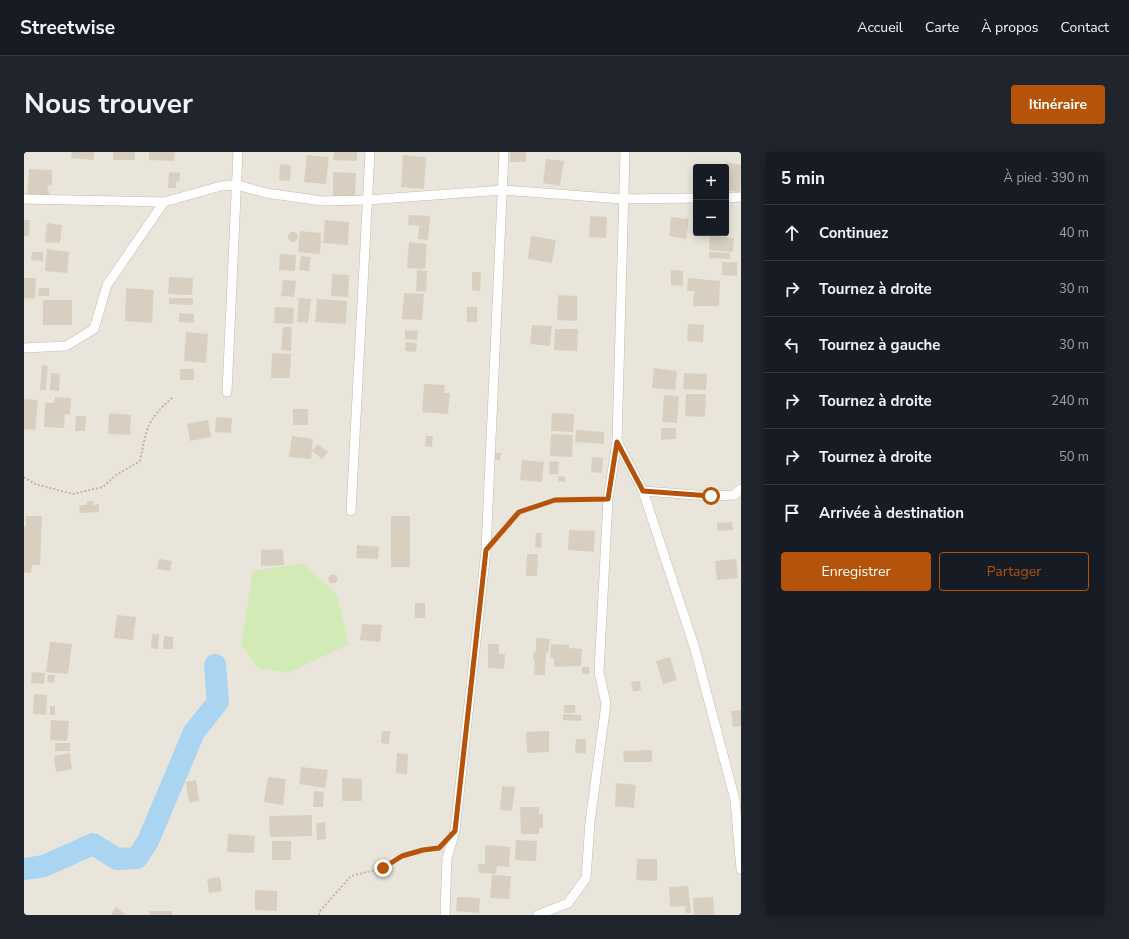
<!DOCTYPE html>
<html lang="fr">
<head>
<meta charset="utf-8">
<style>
	:root { --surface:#171b24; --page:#20242c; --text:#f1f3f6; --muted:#9ea1a6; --line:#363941; --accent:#b45309 }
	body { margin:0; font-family:"Nunito Sans",sans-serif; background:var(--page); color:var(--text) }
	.controls { position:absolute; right:12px; top:12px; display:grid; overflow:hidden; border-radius:4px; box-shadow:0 2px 10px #0003 }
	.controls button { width:36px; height:36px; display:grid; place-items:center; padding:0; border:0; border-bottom:1px solid var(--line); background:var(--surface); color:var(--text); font:20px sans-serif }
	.stop { position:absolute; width:12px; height:12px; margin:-9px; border:3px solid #b45309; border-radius:50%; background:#fff }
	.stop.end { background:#b45309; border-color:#fff; box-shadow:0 1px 4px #0008 }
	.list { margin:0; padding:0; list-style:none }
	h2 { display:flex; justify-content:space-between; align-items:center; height:52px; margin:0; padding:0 16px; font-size:17px }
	h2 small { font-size:13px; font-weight:400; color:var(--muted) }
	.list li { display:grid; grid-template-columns:26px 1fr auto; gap:12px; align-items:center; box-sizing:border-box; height:56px; padding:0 16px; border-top:1px solid var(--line) }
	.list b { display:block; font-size:15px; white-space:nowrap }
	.list em { font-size:13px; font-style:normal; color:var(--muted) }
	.actions { display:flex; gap:8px; padding:12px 16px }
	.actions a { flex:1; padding:9px 0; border:1px solid var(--accent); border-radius:4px; text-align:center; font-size:14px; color:var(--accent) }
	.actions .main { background:var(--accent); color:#fff }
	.icon { flex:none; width:22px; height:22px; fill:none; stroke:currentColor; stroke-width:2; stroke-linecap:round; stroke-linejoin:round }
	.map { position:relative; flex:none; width:717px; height:763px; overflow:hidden; border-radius:4px }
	header { display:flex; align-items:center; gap:24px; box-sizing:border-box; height:56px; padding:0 20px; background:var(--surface); border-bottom:1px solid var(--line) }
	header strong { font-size:19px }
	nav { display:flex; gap:22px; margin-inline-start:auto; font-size:14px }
	.intro { display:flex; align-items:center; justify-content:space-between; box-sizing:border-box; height:96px; padding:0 24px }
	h1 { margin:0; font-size:28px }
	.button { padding:10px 18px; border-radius:4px; background:var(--accent); color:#fff; font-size:14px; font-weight:700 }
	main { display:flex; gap:24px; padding:0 24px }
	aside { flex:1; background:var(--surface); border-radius:4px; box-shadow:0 2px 10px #0003 }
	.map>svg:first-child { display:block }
	.residential { fill:#eae5da; fill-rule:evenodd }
	.green { fill:#d2eab5 }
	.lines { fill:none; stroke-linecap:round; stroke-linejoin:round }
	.river { stroke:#a9d4f2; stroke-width:22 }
	.building { fill:#d8cfc1 }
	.minor-casing { stroke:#c2bbae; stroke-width:10 }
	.path { stroke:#c4b79f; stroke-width:2; stroke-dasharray:2 2; stroke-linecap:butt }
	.minor { stroke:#fff; stroke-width:9 }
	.route { stroke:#b45309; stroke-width:5 }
</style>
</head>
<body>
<header>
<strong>Streetwise</strong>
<nav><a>Accueil</a><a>Carte</a><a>À propos</a><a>Contact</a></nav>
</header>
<div class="intro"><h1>Nous trouver</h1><a class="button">Itinéraire</a></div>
<main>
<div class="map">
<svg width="717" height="763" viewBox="0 0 717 763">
	<rect width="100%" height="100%" fill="#f6f3ec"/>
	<!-- residential -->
	<path class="residential" d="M0 0H717V763H0ZM672 15H702V81H672Z"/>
	<!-- green -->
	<path class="green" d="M279 411 313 443 325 492 264 521 234 516 217 493 229 419Z"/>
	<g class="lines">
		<!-- river -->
		<path class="river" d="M0 717 20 714 69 692 93 707 113 706 124 689 170 580 194 550 191 513"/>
	</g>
	<!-- building -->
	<g class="building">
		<path d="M48 0H70V8L47 6Z"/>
		<rect x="89" y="0" width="22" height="8"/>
		<path d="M125 0H151L150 9 125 8Z"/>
		<path d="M310 0H333V9L309 8Z"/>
		<rect x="486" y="0" width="16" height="10"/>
		<path d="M283 3 305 5 302 32 280 30Z"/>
		<path d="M379 3 402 5 400 37 377 35Z"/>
		<path d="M522 7 540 9 536 34 519 31Z"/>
		<path d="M703 10 717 13 716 40 702 38Z"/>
		<path d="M256 12 267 13 266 29 255 28Z"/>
		<path d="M5 17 28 18V33L23 34 26 45 3 47Z"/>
		<path d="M145 20 156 21 155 30 152 29V36H144Z"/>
		<path d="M309 20 332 21 331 47 309 46Z"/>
		<path d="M385 63 406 64 404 88 394 87 395 74 384 73Z"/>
		<path d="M566 64 583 65 582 86 565 85Z"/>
		<path d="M647 65 665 67 662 87 645 84Z"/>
		<path d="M0 68H6L5 84H0Z"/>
		<path d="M301 68 325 70 324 93 299 91Z"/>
		<path d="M23 71 38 73 36 91 21 90Z"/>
		<path d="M276 79 297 81 296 102 274 100Z"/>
		<circle cx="269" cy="85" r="5"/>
		<path d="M507 84 532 88 528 111 504 107Z"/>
		<path d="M686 84 710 86 709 100 685 98Z"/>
		<path d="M385 90 403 92 401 117 383 116Z"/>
		<path d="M23 97 45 100 43 121 21 119Z"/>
		<path d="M8 100H19V109L7 108Z"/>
		<path d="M685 100 706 101V107L685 106Z"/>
		<path d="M256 102 272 103 271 119 255 118Z"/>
		<path d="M277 104 287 105 285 119 275 118Z"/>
		<path d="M698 110H713V124L698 123Z"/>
		<path d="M393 118 403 119 402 140 392 139Z"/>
		<path d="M647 118 659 119V134L647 133Z"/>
		<path d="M448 120H457L456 139 448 138Z"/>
		<path d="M308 122 325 123 324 145 307 144Z"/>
		<path d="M145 125 169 126 168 143 144 142Z"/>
		<path d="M0 126H12L11 147 0 146Z"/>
		<path d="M664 126 696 129 695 154H669L670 139H663Z"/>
		<path d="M259 128 272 129 270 145 257 144Z"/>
		<path d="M15 136H25V144H14Z"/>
		<path d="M102 136 130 138 128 171 101 169Z"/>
		<path d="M380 141 400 142 398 168 378 167Z"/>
		<path d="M534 143 553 144V169L533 168Z"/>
		<path d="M145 146H169V153L145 152Z"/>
		<path d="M275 146 287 147 284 171 273 170Z"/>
		<path d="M293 147 323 149 322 172 291 170Z"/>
		<rect x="19" y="148" width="29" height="25"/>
		<path d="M251 155 270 156 269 172 250 171Z"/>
		<rect x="443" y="155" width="10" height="15"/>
		<path d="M155 161 170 162V171L155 170Z"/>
		<path d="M664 172 680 173 679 190 663 189Z"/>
		<path d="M508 173 528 174 526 194 506 192Z"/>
		<path d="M259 175H268L267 199 257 198Z"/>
		<path d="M531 177H554L553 199 530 198Z"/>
		<path d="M381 178 394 179 393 188 381 187Z"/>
		<path d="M162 180 184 182 182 211 160 209Z"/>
		<path d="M382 190 393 191 392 200 381 199Z"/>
		<path d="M248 201 267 202 266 226H247Z"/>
		<path d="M18 213 24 214 22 238H16Z"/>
		<path d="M630 216 653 219 651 238 628 236Z"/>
		<rect x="156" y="217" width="14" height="11"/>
		<path d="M27 221 36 222 35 239 26 238Z"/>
		<path d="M660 221 683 222 682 238 659 237Z"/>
		<path d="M400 232 421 233 420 241H426L424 262 398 260Z"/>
		<path d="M662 242H682L681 265 661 264Z"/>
		<path d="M640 243 655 244 653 271 638 270Z"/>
		<path d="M31 245 47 246 46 263 41 262 40 276 20 275 21 251H30Z"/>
		<path d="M0 247 14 248 11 278 0 277Z"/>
		<rect x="269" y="257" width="15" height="16"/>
		<path d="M85 261 107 263 106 283 84 282Z"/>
		<path d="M528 261 550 262 549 280 527 279Z"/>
		<path d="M52 264H62L61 279H51Z"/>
		<path d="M192 265 208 266 207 281 191 280Z"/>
		<path d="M184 268 187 285 166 289 163 272Z"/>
		<path d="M637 276H652V287L637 288Z"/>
		<path d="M552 278 580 280V292L551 290Z"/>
		<path d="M527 282 549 283 548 305 526 304Z"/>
		<path d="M268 284 289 287 288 299 294 292 304 300 298 307 288 299 287 307 265 305Z"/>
		<path d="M402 284H409L408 295 401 294Z"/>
		<path d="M470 301H477L476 308 469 307Z"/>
		<path d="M568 305 579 306 578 321 567 320Z"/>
		<path d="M498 308 520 310 518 330 496 328Z"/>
		<path d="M526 309 535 310 534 322H525Z"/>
		<path d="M534 324 541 325V330L534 329Z"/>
		<path d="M63 349H69V353L75 352V360L56 361 55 353H62Z"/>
		<path d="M2 364H18L16 413H8L7 421 0 420V374H2Z"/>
		<rect x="367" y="364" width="19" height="51"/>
		<path d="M708 370 709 378 693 379V371Z"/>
		<path d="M545 378 571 379 570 400 544 398Z"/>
		<path d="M512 381H518L517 396 511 395Z"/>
		<path d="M333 393 355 395 354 407 332 406Z"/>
		<path d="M259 397 260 413 237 414V398Z"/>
		<path d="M503 402H514L513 424H502Z"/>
		<path d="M135 407 148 409 146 419 133 417Z"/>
		<path d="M712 407 714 426 693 428 691 409Z"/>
		<circle cx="309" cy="427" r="4.5"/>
		<rect x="391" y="451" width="10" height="15"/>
		<path d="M93 463 112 465 109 488 90 486Z"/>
		<path d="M338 472 358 473 356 490 336 488Z"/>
		<path d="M128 482H135L134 497 127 496Z"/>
		<path d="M140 484 149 485V497H139Z"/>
		<path d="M512 486 526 487 524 501H522L521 523H510L511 509 509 508 510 500H512Z"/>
		<path d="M26 490 48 492 44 522 22 520Z"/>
		<path d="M464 492H475V502H481L480 517 464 516Z"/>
		<path d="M527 492 545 493V496L558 497 557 514 530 515V507L526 506Z"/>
		<path d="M646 505 653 528 639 532 632 509Z"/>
		<rect x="558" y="515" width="7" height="7"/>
		<path d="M8 520 21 521 20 532 7 531Z"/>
		<path d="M24 523H31L30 531 23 530Z"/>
		<path d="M616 529 617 538 609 540 607 530Z"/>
		<path d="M10 542 23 543 22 563 9 562Z"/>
		<rect x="540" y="553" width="11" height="8"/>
		<rect x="26" y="554" width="5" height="9"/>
		<path d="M717 558V574L709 575 707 559Z"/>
		<path d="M539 562 557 563V569L539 568Z"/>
		<path d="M27 568 45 569 43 589 26 588Z"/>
		<path d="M358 579H366L365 592 357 591Z"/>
		<path d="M525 579V600L503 601 502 580Z"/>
		<path d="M552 587H562V602L551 601Z"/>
		<rect x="31" y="591" width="15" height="8"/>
		<path d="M628 598V610H600L599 599Z"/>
		<path d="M46 601 48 617 32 620 30 604Z"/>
		<path d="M373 601 384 602 383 622 372 621Z"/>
		<path d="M277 615 304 618 301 636 275 632Z"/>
		<path d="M244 625 262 627 259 653 240 650Z"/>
		<path d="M318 626 338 627V649H318Z"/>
		<path d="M172 628 175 649 165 651 162 630Z"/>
		<path d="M592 631 612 633 610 656 591 654Z"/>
		<path d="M478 634 491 635 488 659 476 658Z"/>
		<path d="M290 639 300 640 299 655H289Z"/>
		<path d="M496 655H515V662H519V676H515V682H497Z"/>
		<path d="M288 663V684L246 685 245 664Z"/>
		<path d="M301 670 302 687 293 688 292 671Z"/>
		<path d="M204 682 231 684 230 701 203 700Z"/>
		<path d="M492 688 513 689 512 709 491 708Z"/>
		<rect x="248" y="689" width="19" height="19"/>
		<path d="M461 693 486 695 485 715 473 714 472 722 455 721 454 712H461Z"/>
		<path d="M613 707H633V729L612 728Z"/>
		<path d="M468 723 487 724 485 747 466 746Z"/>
		<path d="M196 725 198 739 185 741 183 727Z"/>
		<path d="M664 734 667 761H662L661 754 646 755 645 735Z"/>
		<path d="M231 738 253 739V759L231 758Z"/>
		<path d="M433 745 456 746 455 761 432 759Z"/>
		<path d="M689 745 690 763H670L669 746Z"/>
		<path d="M92 755 102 763H87Z"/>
		<rect x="125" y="759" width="23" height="4"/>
	</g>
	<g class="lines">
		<defs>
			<g id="minor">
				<path d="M702 46 717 45"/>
				<path d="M0 47 140 50 197 34 213 33 242 41 298 49 343 48 479 38 599 47 672 46"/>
				<path d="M0 196 42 194 70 177 83 133 140 50"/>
				<path d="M203 240 214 0"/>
				<path d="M593 289 619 339 671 497 711 648 717 717"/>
				<path d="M619 339 687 344 710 343 717 337"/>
				<path d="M327 359 346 0"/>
				<path d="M421 763 423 706 431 679 462 398 480 0"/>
				<path d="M514 763 544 751 562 726 566 670 582 552 575 520 584 347 593 289 601 0"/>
			</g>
		</defs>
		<!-- minor casing -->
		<use href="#minor" class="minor-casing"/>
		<!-- path -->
		<g class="path">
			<path d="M0 325 11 332 49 342 79 335 92 323 116 309C123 275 122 269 149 245"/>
			<path d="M473 385 495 360 531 348 575 347"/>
			<path d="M295 763 296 759 327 724 359 716 378 704 399 698 415 696"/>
		</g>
		<!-- minor -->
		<use href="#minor" class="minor"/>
	</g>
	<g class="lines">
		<!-- route -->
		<path class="route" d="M359 716 378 704 399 698 415 696 431 679 462 398 495 360 531 348 584 347 593 290 619 339 687 344"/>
	</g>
</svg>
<div class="controls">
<button>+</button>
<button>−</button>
</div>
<div class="stop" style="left:687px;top:344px"></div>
<div class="stop end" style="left:359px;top:716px"></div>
</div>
<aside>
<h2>5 min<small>À pied · 390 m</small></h2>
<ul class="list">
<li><svg class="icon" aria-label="ahead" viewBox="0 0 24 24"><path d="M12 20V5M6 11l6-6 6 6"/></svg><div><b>Continuez</b></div><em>40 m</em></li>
<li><svg class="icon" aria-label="right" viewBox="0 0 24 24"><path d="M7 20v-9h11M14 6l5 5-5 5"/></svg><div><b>Tournez à droite</b></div><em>30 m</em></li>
<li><svg class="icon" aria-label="left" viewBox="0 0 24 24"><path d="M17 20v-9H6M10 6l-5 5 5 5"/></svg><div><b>Tournez à gauche</b></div><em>30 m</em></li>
<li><svg class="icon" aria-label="right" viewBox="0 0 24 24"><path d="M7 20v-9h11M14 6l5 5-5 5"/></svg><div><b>Tournez à droite</b></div><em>240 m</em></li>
<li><svg class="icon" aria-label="right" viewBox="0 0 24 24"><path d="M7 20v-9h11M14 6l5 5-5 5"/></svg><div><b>Tournez à droite</b></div><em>50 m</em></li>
<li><svg class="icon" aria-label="arrive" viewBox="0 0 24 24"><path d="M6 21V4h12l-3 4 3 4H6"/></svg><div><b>Arrivée à destination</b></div></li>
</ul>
<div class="actions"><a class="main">Enregistrer</a><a>Partager</a></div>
</aside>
</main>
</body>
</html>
